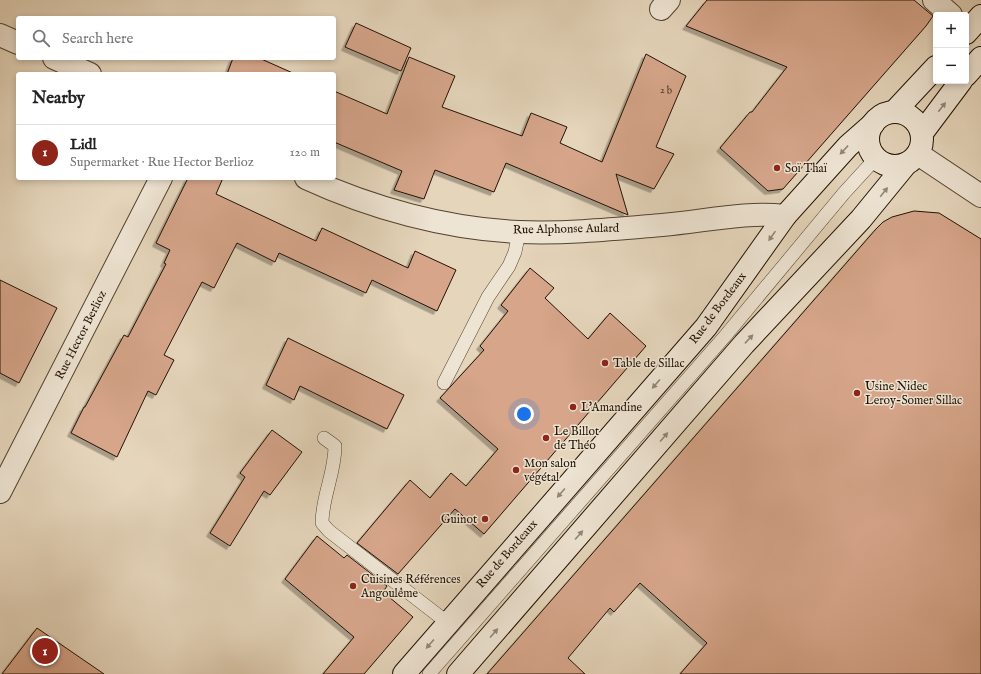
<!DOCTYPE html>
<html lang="en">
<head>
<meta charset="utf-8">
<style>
	:root { --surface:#fff; --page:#f6f6f6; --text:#222; --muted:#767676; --line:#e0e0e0; --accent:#8f2418 }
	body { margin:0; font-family:"IM FELL English",serif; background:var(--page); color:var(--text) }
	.controls { position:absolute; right:12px; top:12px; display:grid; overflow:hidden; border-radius:4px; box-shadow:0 2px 6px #0003 }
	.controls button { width:36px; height:36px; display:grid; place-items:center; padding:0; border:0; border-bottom:1px solid var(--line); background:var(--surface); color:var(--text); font:20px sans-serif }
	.you { position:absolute; left:524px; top:414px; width:14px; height:14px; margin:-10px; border:3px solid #fff; border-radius:50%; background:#1a73e8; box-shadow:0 0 0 6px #1a73e833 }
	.badge { display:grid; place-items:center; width:26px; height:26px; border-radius:50%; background:var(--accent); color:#fff; font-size:13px; font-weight:700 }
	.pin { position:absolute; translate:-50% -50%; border:2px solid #fff; box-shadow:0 1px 4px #0006 }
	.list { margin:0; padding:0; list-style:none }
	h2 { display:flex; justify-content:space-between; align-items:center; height:52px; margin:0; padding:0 16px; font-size:17px }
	h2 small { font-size:13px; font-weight:400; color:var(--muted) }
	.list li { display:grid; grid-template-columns:26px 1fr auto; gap:12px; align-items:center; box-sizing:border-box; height:56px; padding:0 16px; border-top:1px solid var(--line) }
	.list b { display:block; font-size:15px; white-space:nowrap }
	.list p { margin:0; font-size:13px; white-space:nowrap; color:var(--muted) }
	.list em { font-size:13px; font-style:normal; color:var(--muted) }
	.icon { flex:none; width:22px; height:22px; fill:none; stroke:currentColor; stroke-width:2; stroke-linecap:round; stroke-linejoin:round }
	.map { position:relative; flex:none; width:981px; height:674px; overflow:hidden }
	.search { position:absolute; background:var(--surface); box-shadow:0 2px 6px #0003; left:16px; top:16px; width:320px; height:44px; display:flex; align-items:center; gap:10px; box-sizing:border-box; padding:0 14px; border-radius:4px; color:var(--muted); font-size:15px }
	.panel { position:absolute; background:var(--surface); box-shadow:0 2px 6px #0003; left:16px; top:72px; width:320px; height:108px; border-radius:4px }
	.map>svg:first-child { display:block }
	.building { fill:#d6a58a; stroke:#211203; filter:url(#shadow) }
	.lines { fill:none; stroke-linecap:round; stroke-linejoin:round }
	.lane-casing { stroke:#524331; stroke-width:14 }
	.street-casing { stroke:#524331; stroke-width:24 }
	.secondary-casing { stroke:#211203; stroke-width:24 }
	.lane { stroke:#eee4d3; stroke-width:13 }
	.street { stroke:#eee4d3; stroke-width:22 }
	.secondary { stroke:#eee4d3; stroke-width:22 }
	.oneway { fill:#928675 }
	.poi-dot { fill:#8f2418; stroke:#eee4d3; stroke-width:1.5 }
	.labels { text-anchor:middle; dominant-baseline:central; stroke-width:3; stroke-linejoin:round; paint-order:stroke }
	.number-label { font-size:10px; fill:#4e3725 }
	.poi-label { font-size:12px; fill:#211203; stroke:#eee4d3; text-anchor:start }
	.street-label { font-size:12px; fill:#211203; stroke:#eee4d3 }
</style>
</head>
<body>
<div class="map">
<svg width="981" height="674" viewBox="0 0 981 674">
	<defs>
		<filter id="shadow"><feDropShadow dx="-3.5" dy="3.5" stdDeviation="0" flood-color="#0004"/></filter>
	</defs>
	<rect width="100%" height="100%" fill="#e5d5bb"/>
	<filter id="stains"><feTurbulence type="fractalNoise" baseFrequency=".005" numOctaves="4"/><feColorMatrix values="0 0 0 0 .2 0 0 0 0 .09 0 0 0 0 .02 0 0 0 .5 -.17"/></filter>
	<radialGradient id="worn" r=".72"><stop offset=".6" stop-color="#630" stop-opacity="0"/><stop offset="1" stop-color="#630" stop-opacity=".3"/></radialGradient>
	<!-- building -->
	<g class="building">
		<path d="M707 0H914L933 16 926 26 783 189 768 191 720 148 750 112H752L787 67 686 26Z"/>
		<path d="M356 23 411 48 401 71 345 47Z"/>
		<path d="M646 54 686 76 656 147 674 154 654 189 616 174 628 215 506 163 494 192 435 170 424 199 394 190 402 171 334 142V91L387 114 409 57 455 76 442 107 522 136 531 113 567 127 560 143 602 162Z"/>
		<path d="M233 58H259L295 74H227Z"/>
		<path d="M188 178H223L216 194 316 241 322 228 408 268 415 251 456 270 437 311 372 280 366 293 279 253 275 262 237 243 214 288 202 282 164 355 174 360 156 395 148 391 117 457 71 433 84 407H85L124 335 128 337 166 264 164 263 170 250 156 243Z"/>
		<path d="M914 211 939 213 981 239V674H680L707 643 640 583 614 612 610 608 568 658 585 674H487L876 229 883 222 892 217Z"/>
		<path d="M530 268 554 288 545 298 588 339 610 313 646 346 484 534 455 509 398 574 357 543 410 480 430 498 451 473 466 486 498 449 440 398 484 350 480 346 508 311 501 305Z"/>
		<path d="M0 280 57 308 19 383 0 373Z"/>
		<path d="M288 338 404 395 387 429 300 386 294 400 266 385Z"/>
		<path d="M272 430 302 452 270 495 264 491 230 546 210 533 245 477 240 473Z"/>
		<path d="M317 536 344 558 347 555 387 586 383 592 413 617 364 674H323L354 637 285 579Z"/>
		<path d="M37 628 104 674H2Z"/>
	</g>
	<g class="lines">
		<defs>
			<g id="lane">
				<path d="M444 383 488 297 509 266 515 252 519 232"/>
				<path d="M324 438 335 446C335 473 322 497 322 523L329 531 448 623"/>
				<path d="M429 674 726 335 844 193 876 158"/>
			</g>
			<g id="street">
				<path d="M934 0 951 15"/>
				<path d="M661 9 669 0"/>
				<path d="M0 35 18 43"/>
				<path d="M54 58 90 74"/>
				<path d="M918 154 981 196"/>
				<path d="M306 178C371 208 447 229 519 232 566 234 615 229 662 225 703 222 744 211 785 216"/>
				<path d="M0 492 161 178"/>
			</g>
			<g id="secondary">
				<path d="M966 33 981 16"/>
				<path d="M966 75 981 58"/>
				<path d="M894 112 936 67"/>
				<circle cx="895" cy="139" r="27"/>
				<path d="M922 133 961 81"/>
				<path d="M404 674 706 327 785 216 848 146 873 124"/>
				<path d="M458 674 744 344 861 219 906 164"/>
			</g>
		</defs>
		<!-- lane casing -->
		<use href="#lane" class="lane-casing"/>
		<!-- street casing -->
		<use href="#street" class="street-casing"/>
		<!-- secondary casing -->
		<use href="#secondary" class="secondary-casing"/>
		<!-- lane -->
		<use href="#lane" class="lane"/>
		<!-- street -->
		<use href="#street" class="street"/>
		<!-- secondary -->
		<use href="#secondary" class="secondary"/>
	</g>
	<!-- one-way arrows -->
	<defs><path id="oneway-solid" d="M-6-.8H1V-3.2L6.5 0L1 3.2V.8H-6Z"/></defs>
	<g class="oneway">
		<use href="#oneway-solid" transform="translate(942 107) rotate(-52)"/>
		<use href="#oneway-solid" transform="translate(844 150) rotate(133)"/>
		<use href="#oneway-solid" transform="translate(884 192) rotate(-51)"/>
		<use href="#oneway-solid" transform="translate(772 236) rotate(125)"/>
		<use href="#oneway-solid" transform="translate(749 339) rotate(-47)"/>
		<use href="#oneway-solid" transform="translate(656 384) rotate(131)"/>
		<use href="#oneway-solid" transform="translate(664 437) rotate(-49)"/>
		<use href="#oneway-solid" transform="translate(561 493) rotate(131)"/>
		<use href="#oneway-solid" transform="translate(579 535) rotate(-49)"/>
		<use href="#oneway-solid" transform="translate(494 633) rotate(-49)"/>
		<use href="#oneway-solid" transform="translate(430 644) rotate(131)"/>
	</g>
	<!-- markers -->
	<g class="poi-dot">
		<circle cx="777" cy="168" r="4"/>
		<circle cx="605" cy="363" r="4"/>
		<circle cx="857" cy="393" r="4"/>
		<circle cx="573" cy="407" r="4"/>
		<circle cx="546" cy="438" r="4"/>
		<circle cx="516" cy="470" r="4"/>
		<circle cx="485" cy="519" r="4"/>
		<circle cx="353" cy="586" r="4"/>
	</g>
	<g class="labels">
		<!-- number labels -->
		<g class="number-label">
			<text x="666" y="90">2 b</text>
		</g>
		<!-- poi labels -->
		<g class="poi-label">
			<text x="785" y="168">Soï Thaï</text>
			<text x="613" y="363">Table de Sillac</text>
			<text x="865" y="386">Usine Nidec<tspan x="865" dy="14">Leroy-Somer Sillac</tspan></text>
			<text x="581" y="407">L'Amandine</text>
			<text x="554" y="431">Le Billot<tspan x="554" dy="14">de Théo</tspan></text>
			<text x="524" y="463">Mon salon<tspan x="524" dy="14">végétal</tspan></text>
			<text x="477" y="519" text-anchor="end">Guinot</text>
			<text x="361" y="579">Cuisines Références<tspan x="361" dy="14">Angoulême</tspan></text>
		</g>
		<!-- street labels -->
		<g class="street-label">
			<text transform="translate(566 229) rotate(-1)">Rue Alphonse Aulard</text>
			<text transform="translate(718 308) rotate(-53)">Rue de Bordeaux</text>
			<text transform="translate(81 335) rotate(-63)">Rue Hector Berlioz</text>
			<text transform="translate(507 554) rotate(-49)">Rue de Bordeaux</text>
		</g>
	</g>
	<rect width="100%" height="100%" filter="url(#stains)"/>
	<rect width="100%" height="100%" fill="url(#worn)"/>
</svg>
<div class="controls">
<button>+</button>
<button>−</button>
</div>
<div class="you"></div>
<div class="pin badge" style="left:45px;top:651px">1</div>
<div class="search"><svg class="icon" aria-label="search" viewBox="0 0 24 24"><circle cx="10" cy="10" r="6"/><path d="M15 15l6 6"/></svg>Search here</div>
<section class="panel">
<h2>Nearby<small></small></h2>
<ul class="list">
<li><span class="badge">1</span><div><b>Lidl</b><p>Supermarket · Rue Hector Berlioz</p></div><em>120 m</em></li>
</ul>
</section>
</div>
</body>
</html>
